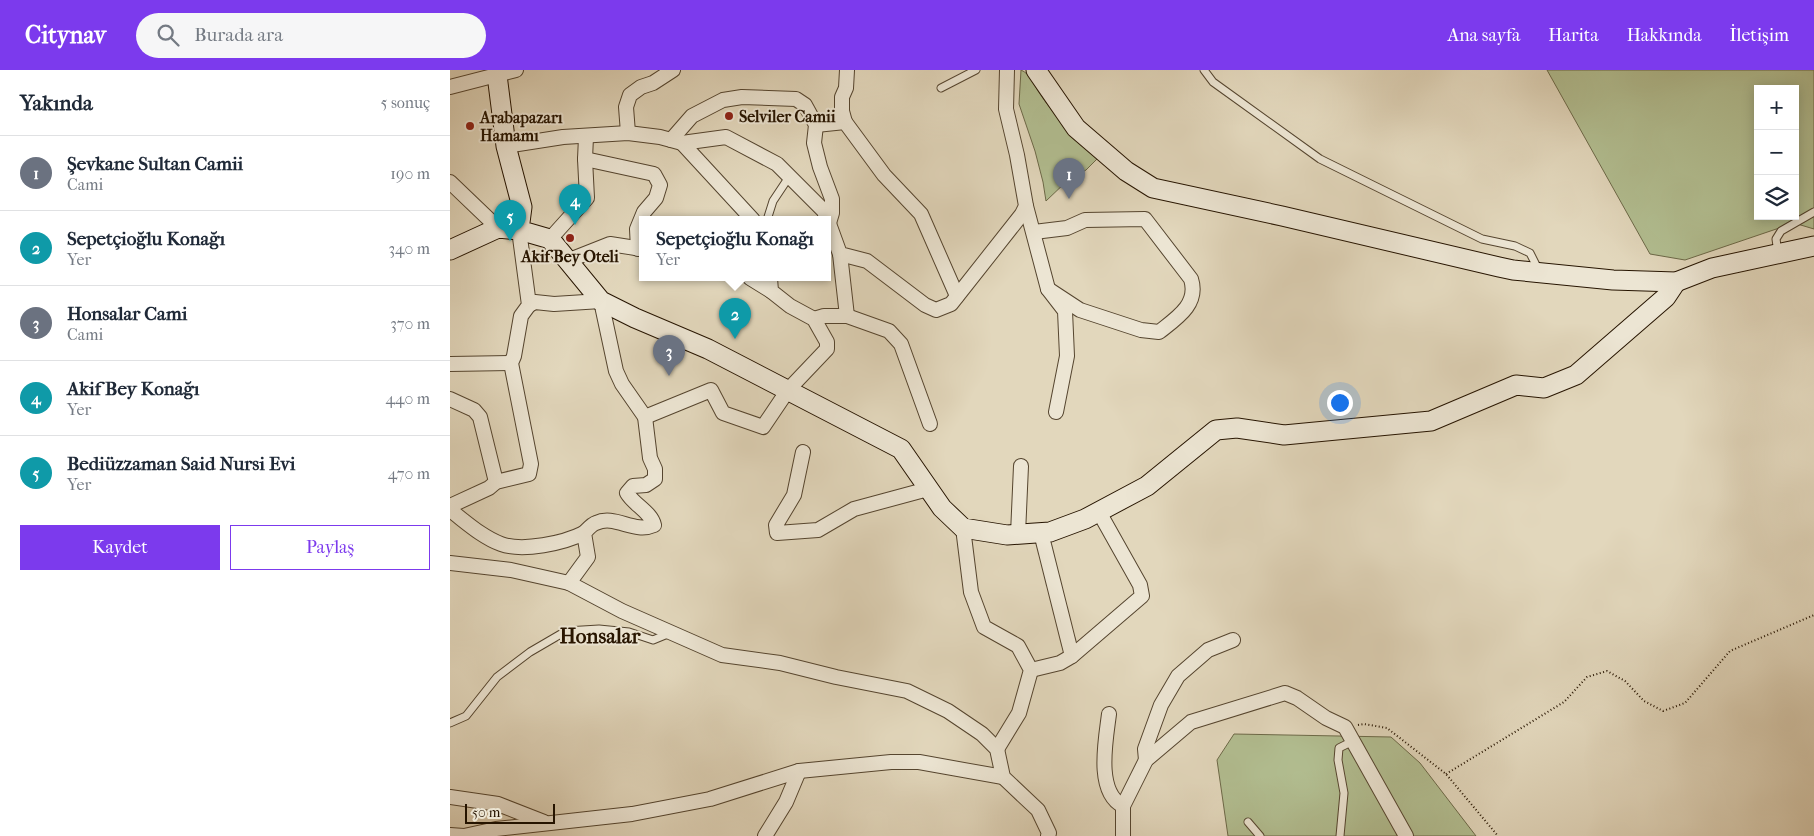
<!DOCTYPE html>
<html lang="tr">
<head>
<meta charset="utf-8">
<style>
	:root { --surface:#fff; --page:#f6f6f7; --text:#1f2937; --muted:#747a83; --line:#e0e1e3; --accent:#7c3aed }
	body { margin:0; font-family:"IM FELL French Canon",serif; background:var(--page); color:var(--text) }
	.controls { position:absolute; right:15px; top:15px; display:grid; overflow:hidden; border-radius:0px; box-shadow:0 2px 12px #0003 }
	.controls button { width:45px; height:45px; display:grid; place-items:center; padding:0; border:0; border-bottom:1px solid var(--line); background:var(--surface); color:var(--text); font:25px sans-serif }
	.scale { position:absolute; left:15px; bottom:12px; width:90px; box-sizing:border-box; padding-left:5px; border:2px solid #261400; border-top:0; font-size:14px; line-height:18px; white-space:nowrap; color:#261400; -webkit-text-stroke:4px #ece5d3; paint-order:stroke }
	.you { position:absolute; left:889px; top:332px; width:18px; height:18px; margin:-12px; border:4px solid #fff; border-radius:50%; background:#1a73e8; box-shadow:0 0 0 8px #1a73e833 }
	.badge { display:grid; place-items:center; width:32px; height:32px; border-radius:50%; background:var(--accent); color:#fff; font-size:16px; font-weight:700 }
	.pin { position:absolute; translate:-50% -41px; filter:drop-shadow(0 1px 2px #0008) }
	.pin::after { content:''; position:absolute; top:26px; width:18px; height:15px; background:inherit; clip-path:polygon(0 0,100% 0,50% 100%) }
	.popup { position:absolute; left:189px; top:146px; width:192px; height:65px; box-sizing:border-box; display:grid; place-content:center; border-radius:0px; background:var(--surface); filter:drop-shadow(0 1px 4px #0005); font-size:16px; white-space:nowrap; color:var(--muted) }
	.popup b { font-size:19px; color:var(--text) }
	.popup::after { content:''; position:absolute; left:50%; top:100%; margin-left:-10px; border:10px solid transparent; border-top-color:var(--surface) }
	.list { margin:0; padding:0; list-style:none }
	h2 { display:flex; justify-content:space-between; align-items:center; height:65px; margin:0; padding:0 20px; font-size:21px }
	h2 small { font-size:16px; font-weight:400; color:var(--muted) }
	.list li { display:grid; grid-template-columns:32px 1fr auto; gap:15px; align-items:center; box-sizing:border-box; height:75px; padding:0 20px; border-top:1px solid var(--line) }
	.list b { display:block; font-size:19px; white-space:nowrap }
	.list p { margin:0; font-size:16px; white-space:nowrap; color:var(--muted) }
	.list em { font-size:16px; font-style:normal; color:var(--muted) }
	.actions { display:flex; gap:10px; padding:15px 20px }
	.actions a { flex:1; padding:11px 0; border:1px solid var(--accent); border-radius:0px; text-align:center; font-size:18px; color:var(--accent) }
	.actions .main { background:var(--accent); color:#fff }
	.icon { flex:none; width:28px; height:28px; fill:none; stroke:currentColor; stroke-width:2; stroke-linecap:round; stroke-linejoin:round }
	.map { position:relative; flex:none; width:1364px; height:766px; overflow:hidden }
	header { display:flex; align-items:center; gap:30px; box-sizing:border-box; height:70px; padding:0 25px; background:var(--accent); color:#fff }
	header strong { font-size:24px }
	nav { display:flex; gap:28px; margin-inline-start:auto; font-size:18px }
	.search { width:350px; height:45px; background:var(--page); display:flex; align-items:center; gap:12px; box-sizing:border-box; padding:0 18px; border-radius:28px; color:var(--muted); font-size:19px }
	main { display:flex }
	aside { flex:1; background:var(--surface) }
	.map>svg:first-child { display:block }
	.green { fill:#b2be91; stroke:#6c6948; fill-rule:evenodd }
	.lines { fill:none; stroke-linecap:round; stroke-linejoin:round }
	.lane-casing { stroke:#55452f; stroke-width:9 }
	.street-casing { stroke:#55452f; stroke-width:16 }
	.secondary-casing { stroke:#261400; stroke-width:21 }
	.path { stroke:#261400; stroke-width:2; stroke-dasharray:1 2.5; stroke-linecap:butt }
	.lane { stroke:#ece5d3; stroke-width:7 }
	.street { stroke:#ece5d3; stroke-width:14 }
	.secondary { stroke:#ece5d3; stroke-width:19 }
	.poi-dot { fill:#8f2418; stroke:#ece5d3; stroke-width:2 }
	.labels { text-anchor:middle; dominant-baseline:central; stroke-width:4; stroke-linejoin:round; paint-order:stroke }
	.poi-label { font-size:16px; font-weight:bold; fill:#261400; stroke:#ece5d3; text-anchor:start }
	.district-label { font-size:21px; font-weight:bold; fill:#261400; stroke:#ece5d3 }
</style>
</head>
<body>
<header>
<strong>Citynav</strong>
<div class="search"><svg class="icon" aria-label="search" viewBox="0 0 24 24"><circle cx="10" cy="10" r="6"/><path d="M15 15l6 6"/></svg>Burada ara</div>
<nav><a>Ana sayfa</a><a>Harita</a><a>Hakkında</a><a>İletişim</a></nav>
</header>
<main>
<aside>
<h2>Yakında<small>5 sonuç</small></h2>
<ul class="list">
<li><span class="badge" style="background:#6b7280">1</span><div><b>Şevkane Sultan Camii</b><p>Cami</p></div><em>190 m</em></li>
<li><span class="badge" style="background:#0f9aa8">2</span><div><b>Sepetçioğlu Konağı</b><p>Yer</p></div><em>340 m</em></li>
<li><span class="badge" style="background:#6b7280">3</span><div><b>Honsalar Cami</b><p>Cami</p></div><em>370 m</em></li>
<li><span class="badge" style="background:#0f9aa8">4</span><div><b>Akif Bey Konağı</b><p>Yer</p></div><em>440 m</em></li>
<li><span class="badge" style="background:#0f9aa8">5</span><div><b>Bediüzzaman Said Nursi Evi</b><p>Yer</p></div><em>470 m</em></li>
</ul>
<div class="actions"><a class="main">Kaydet</a><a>Paylaş</a></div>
</aside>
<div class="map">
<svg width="1364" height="766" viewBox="0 0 1364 766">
	<rect width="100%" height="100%" fill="#e2d7bc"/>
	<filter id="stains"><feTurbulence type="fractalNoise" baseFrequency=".004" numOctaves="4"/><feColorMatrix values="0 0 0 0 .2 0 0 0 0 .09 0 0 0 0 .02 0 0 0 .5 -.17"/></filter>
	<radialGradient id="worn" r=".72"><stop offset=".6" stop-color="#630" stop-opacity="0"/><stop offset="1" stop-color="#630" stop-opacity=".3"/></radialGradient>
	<!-- green -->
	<g class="green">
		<path d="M571 0C580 4 583 13 588 21 604 46 626 68 647 89L636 100 618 110 596 131 593 112 585 81 569 34Z"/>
		<path d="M1097 0H1364V159L1344 153 1235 190 1200 184ZM1308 19H1345V146H1308Z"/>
		<path d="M784 664 941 667 970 693 1026 766H778L767 690Z"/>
	</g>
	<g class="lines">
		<defs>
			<g id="lane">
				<path d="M754 0 763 12 870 89 1032 169 1065 176 1080 183 1089 201"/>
				<path d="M491 18 526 0"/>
				<path d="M317 150 323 131 339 107"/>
				<path d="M1328 183 1326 169 1331 161 1364 142"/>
				<path d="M0 653 16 646 47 607 80 582 116 561 149 559 179 562 203 570 220 563"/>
				<path d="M798 752 810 766"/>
				<path d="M890 766 894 723 888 690 889 678 903 671"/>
			</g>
			<g id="street">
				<path d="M0 17 66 0"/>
				<path d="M395 52 392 41V27L396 18 397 0"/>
				<path d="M366 55 395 52 434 105 471 144 507 226"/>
				<path d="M178 63 176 37 180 25 191 17 203 13 223 0"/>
				<path d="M221 70 242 46 273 30 292 27 346 29 355 35 366 55 364 73 370 97 382 129V143L379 153"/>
				<path d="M232 73 303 150"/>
				<path d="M56 76 113 67 178 63 210 67 232 73 276 67 327 94 374 141 377 150"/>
				<path d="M135 89 204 104 210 115 206 128 194 142 187 159 188 179"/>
				<path d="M0 112 48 158"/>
				<path d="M576 136 598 219 615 241 617 286 606 342"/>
				<path d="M378 151 390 184 417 191 475 235 486 240 501 234 572 144 576 136 567 85 556 39 557 0"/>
				<path d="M584 162 617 158 635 150 695 149 741 209C749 234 727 248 709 262L691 260 630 240 598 219"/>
				<path d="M100 169 137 128 135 89 136 67"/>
				<path d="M390 184 397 246"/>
				<path d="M117 191 160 174 192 179"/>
				<path d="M300 208 321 221"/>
				<path d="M79 235 85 232 104 234 151 231 166 301 172 314 195 347 200 388 205 399V409L196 415 183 416 177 423C184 435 201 442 204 455 184 464 165 444 146 453 142 454 137 460 134 463L138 487 119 513"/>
				<path d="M364 249 374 246H397L439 261 451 274 480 354"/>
				<path d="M0 294 61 293"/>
				<path d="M0 329 24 340 30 347 46 412"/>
				<path d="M195 347 261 320 273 343 313 357 338 320 377 279V272L364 249 340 236 321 221 320 208"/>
				<path d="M353 382 344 425 326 455 327 463 368 460 404 439 478 419"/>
				<path d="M0 436 39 418 46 412 79 404 81 394 61 293 64 286 71 246 79 235 69 160"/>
				<path d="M0 440C16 452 32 467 51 474 73 482 114 473 134 463"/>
				<path d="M513 458 521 522 534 557 568 576 581 600 569 643 547 679"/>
				<path d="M591 463 622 586"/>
				<path d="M568 464 571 396"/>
				<path d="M0 493 61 500 119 513 172 541 272 585 330 593 386 607 457 621 498 641 532 664 547 679 553 707 588 740 599 763 598 766"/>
				<path d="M581 600 610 593 622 586 692 526 690 515 649 442"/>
				<path d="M659 644C656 669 645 722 673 736"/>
				<path d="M696 690 695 679 711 635 728 606 758 580 783 570"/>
				<path d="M0 727 48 734 94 752"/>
				<path d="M0 765 14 766 46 759 182 744 260 729 349 701 441 692H469L553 707"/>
				<path d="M315 766 336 732 349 701"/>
				<path d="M673 766V736L696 690 741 652 835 623 847 628 876 648 895 657 956 766"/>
			</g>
			<g id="secondary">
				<path d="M586 0 626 58 676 101 703 118 832 146 1049 197 1063 200 1163 210 1226 212 1262 198 1364 176"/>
				<path d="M47 5 56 76 72 137 69 160 100 169 151 231 185 248 258 279 451 379 492 438 513 458 557 465 600 462 635 449 697 416 766 360 787 358 834 365 981 351 1066 315 1094 318 1126 305 1216 227 1226 212"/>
				<path d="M0 180 48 158 69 160"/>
			</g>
		</defs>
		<!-- lane casing -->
		<use href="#lane" class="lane-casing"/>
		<!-- street casing -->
		<use href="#street" class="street-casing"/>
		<!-- secondary casing -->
		<use href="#secondary" class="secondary-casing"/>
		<!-- path -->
		<g class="path">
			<path d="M908 655 914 654 937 658 996 704 1048 766"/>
			<path d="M996 704 1114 632 1137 607 1157 601 1175 611 1194 631 1213 641 1235 633 1280 581 1364 545"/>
		</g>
		<!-- lane -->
		<use href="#lane" class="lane"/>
		<!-- street -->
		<use href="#street" class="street"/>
		<!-- secondary -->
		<use href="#secondary" class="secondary"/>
	</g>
	<!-- markers -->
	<g class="poi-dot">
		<circle cx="279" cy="46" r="5"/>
		<circle cx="20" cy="56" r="5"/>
		<circle cx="120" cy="168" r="5"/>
	</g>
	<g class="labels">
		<!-- poi labels -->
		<g class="poi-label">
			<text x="289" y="46">Selviler Camii</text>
			<text x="30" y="47">Arabapazarı<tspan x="30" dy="18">Hamamı</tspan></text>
			<text x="120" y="186" text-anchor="middle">Akif Bey Oteli</text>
		</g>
		<!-- district labels -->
		<g class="district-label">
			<text x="150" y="566">Honsalar</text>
		</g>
	</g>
	<rect width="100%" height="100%" filter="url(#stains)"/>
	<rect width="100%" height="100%" fill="url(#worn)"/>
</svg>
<div class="controls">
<button>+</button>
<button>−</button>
<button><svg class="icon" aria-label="layers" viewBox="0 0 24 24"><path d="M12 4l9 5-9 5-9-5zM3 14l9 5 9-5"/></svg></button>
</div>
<div class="scale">50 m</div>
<div class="you"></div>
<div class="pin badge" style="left:619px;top:129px;background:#6b7280">1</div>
<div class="pin badge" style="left:285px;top:269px;background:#0f9aa8">2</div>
<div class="popup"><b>Sepetçioğlu Konağı</b>Yer</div>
<div class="pin badge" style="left:219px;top:306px;background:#6b7280">3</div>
<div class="pin badge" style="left:125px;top:155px;background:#0f9aa8">4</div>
<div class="pin badge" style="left:60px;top:171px;background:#0f9aa8">5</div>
</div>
</main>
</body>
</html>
